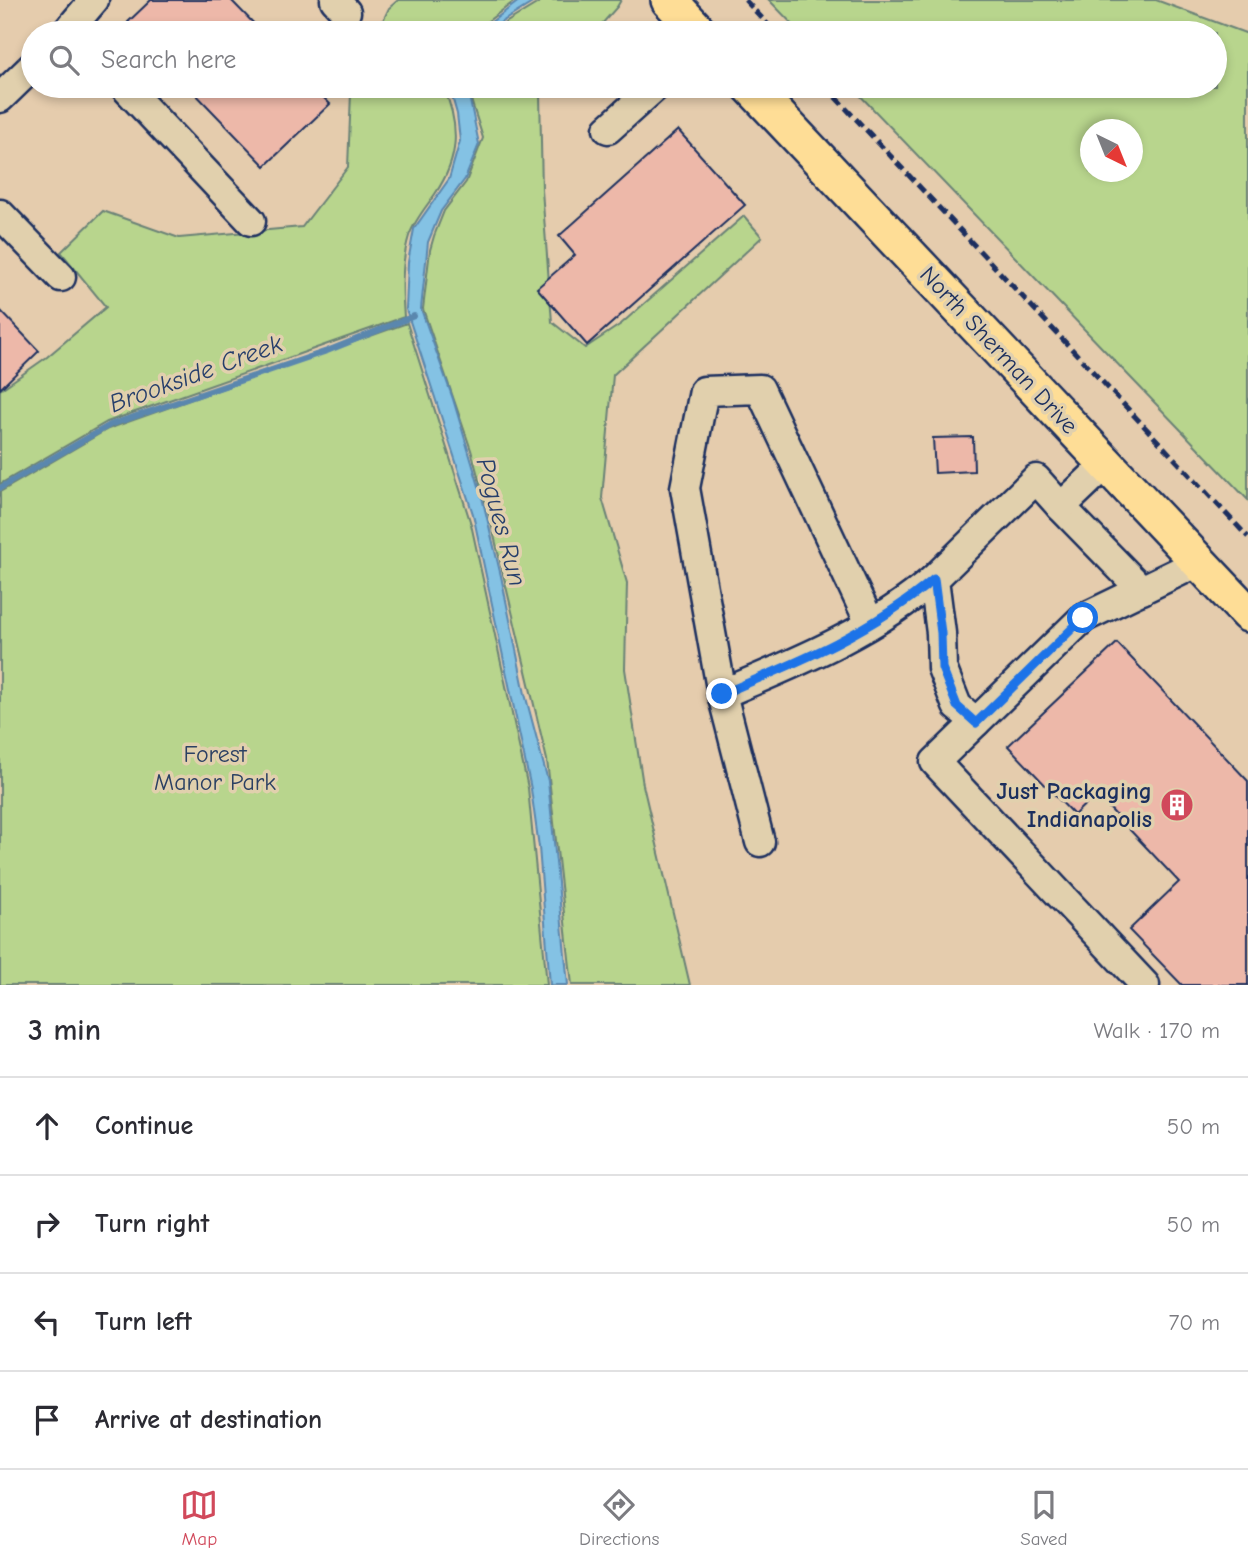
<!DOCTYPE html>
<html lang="en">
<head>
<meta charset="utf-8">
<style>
	:root { --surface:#fff; --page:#f7f7f7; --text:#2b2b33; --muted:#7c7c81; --line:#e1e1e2; --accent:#d1495b }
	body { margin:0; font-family:"Comic Neue",sans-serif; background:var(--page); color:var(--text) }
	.compass { position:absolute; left:1080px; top:119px; width:63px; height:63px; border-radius:50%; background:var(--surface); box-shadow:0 4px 10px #0003; rotate:137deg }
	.stop { position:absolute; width:21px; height:21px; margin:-16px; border:5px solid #1a73e8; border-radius:50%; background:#fff }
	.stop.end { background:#1a73e8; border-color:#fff; box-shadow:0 2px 7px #0008 }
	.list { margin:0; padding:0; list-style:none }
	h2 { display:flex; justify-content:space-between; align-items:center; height:91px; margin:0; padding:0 28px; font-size:30px }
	h2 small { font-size:23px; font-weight:400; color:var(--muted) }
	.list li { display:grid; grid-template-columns:46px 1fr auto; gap:21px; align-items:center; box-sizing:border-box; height:98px; padding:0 28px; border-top:2px solid var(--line) }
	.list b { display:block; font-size:26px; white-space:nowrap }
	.list em { font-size:23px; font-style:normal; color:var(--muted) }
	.icon { flex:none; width:38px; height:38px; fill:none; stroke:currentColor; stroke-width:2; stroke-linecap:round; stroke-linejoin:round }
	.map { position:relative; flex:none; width:1248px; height:985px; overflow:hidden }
	.search { position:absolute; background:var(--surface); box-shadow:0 4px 10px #0003; left:21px; right:21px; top:21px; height:77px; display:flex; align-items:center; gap:18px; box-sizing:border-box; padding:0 24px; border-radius:38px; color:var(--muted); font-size:26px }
	.sheet { height:483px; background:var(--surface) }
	nav { display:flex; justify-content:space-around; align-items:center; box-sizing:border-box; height:98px; border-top:2px solid var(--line); background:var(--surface); font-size:19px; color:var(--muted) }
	nav a { display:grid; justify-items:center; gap:4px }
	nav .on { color:var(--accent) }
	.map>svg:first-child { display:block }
	.green { fill:#b8d58d; stroke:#6a8276; stroke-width:2; fill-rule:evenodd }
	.water { fill:#84c2e4; stroke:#5a87ae; stroke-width:2 }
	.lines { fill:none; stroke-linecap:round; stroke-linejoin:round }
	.stream { stroke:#5a87ae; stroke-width:6 }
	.building { fill:#edb8a9; stroke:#1b2f5e; stroke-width:2 }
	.minor-casing { stroke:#1b2f5e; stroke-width:33 }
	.major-casing { stroke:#1b2f5e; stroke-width:40 }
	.minor { stroke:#e1d0ad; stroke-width:28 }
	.major { stroke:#fedd96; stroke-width:35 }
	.rail { stroke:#1b2f5e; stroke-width:5; stroke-dasharray:10 5; stroke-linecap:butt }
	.route { stroke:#1a73e8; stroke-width:9 }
	.labels { text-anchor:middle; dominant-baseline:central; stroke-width:7; stroke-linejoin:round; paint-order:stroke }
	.street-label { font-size:24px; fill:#1b2f5e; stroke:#e1d0ad }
	.park-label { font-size:24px; fill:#2b4063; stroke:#e1d0ad }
	.poi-label { font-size:24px; font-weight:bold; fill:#1b2f5e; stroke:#e1d0ad; text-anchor:end }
	.water-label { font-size:26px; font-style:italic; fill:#263e6b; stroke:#e1d0ad }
</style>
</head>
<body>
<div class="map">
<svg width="1248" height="985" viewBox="0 0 1248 985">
	<rect width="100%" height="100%" fill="#e5ccad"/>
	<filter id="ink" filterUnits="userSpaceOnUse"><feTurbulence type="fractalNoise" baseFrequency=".0143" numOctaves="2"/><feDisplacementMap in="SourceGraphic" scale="14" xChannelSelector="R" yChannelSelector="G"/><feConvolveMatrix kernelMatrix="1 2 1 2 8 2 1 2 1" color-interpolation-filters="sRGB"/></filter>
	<g filter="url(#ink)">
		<!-- green -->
		<g class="green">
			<path d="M398 0H516L472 33H377L389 8Z"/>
			<path d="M543 0H621L617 7 594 33H494L502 25Z"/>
			<path d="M769 0H1156L1248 34V500L851 86H1215V33H801ZM1090 130H1132V172H1090Z"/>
			<path d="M354 86H443C460 125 460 158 435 194 426 207 414 221 409 236 401 262 402 291 404 317L107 422 0 484V390L47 357 106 307 61 252 103 211 179 238 302 227 348 167 351 93Z"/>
			<path d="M470 86H546L540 93 542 190 552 322 585 348 621 324 744 216 762 237 613 375 602 498 627 583 625 669 643 785 690 985H572L547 760 493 531 471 450 423 309 430 250 434 236 444 211 466 182 483 138 472 103Z"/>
			<path d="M407 323 471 524 528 788 547 985H0V492L108 429Z"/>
		</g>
		<!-- water -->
		<g class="water">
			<path d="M520 0H537L500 23 491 33H477Z"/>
			<path d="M449 86H467L479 144 465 179 441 211 428 242 421 309 453 399 481 493 501 576 525 694 548 781 568 985H550L539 847 531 789 516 718 473 514 406 309 408 262 414 229 449 179 460 141 457 114Z"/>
		</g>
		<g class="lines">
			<!-- stream -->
			<path class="stream" d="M0 488 110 425 327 351 414 316"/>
		</g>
		<!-- building -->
		<g class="building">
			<path d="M151 0H231L263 33H139L128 22Z"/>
			<path d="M188 86H312L330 104 265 166Z"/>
			<path d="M678 130 745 205 587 345 537 288 575 255 559 236Z"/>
			<path d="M0 310 39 351 0 389Z"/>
			<path d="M973 437 974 471 935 473 933 438Z"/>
			<path d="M1117 643 1248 781V985H1182L1129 930 1179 882 1096 794 1074 815 1008 746Z"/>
		</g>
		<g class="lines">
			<defs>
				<g id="minor">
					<path d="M335 0 346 12"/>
					<path d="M66 33 94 0"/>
					<path d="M124 86 251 221"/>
					<path d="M0 98 33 66"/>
					<path d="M608 129 656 86"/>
					<path d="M0 214 61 277"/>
					<path d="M1106 464 1061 507 1142 590"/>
					<path d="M870 623 760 389 704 391 685 488 722 694C795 663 873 632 934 579"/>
					<path d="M722 694 760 842"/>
					<path d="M976 722 957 706 942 668 941 633 934 579 1036 479 1061 507"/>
					<path d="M1145 985 935 762 1083 618 1199 562"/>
				</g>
				<g id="major">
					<path d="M669 0 700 33"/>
					<path d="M750 86 1248 614"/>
				</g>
			</defs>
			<!-- minor casing -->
			<use href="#minor" class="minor-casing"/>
			<!-- major casing -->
			<use href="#major" class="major-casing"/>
			<!-- minor -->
			<use href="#minor" class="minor"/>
			<!-- major -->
			<use href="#major" class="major"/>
			<!-- rail -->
			<g class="rail">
				<path d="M745 0 776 33"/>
				<path d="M825 86 1248 537"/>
			</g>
		</g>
	</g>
	<g class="lines" filter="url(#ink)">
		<!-- route -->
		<path class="route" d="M722 694C796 663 872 632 934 579L941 633 942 668 957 706 976 723 1083 618"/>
	</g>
	<!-- icons -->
	<defs>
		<symbol id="building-disc" viewBox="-11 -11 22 22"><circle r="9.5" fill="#d1495b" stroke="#e1d0ad"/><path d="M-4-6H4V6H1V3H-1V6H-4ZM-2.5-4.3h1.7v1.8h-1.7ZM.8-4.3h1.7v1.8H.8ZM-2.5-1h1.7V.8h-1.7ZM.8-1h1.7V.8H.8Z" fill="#fff"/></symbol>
	</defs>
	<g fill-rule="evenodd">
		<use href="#building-disc" x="1158" y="786" width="38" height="38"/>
	</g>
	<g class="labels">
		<!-- street labels -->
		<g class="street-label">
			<text transform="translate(999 350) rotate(47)">North Sherman Drive</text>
		</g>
		<!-- park labels -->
		<g class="park-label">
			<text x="215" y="754">Forest<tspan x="215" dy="28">Manor Park</tspan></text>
		</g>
		<!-- poi labels -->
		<g class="poi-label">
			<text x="1152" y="791">Just Packaging<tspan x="1152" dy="28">Indianapolis</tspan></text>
		</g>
		<!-- water labels -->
		<g class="water-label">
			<text transform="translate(196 374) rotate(-20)">Brookside Creek</text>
			<text transform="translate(501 522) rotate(75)">Pogues Run</text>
		</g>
	</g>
</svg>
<svg class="compass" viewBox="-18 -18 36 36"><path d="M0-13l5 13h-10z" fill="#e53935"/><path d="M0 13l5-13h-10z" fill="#7c7c81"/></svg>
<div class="stop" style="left:1083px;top:618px"></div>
<div class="stop end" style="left:722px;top:694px"></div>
<div class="search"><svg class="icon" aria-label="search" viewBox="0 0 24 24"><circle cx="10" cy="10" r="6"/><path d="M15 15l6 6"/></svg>Search here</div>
</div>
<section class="sheet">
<h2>3 min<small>Walk · 170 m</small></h2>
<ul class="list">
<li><svg class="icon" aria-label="ahead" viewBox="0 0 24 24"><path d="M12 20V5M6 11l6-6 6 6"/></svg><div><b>Continue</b></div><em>50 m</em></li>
<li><svg class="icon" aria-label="right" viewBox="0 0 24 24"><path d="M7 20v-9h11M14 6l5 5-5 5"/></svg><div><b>Turn right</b></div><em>50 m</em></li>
<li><svg class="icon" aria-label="left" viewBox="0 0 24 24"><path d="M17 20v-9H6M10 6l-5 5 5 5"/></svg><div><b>Turn left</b></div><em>70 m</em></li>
<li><svg class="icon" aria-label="arrive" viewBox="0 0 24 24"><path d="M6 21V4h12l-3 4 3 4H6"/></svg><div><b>Arrive at destination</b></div></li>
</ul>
</section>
<nav>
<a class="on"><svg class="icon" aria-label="map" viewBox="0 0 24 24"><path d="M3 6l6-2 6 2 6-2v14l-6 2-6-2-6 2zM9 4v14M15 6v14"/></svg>Map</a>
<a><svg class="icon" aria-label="directions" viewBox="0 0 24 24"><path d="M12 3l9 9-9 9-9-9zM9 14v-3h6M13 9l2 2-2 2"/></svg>Directions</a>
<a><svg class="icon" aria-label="saved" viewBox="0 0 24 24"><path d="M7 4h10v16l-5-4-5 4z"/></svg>Saved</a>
</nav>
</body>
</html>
